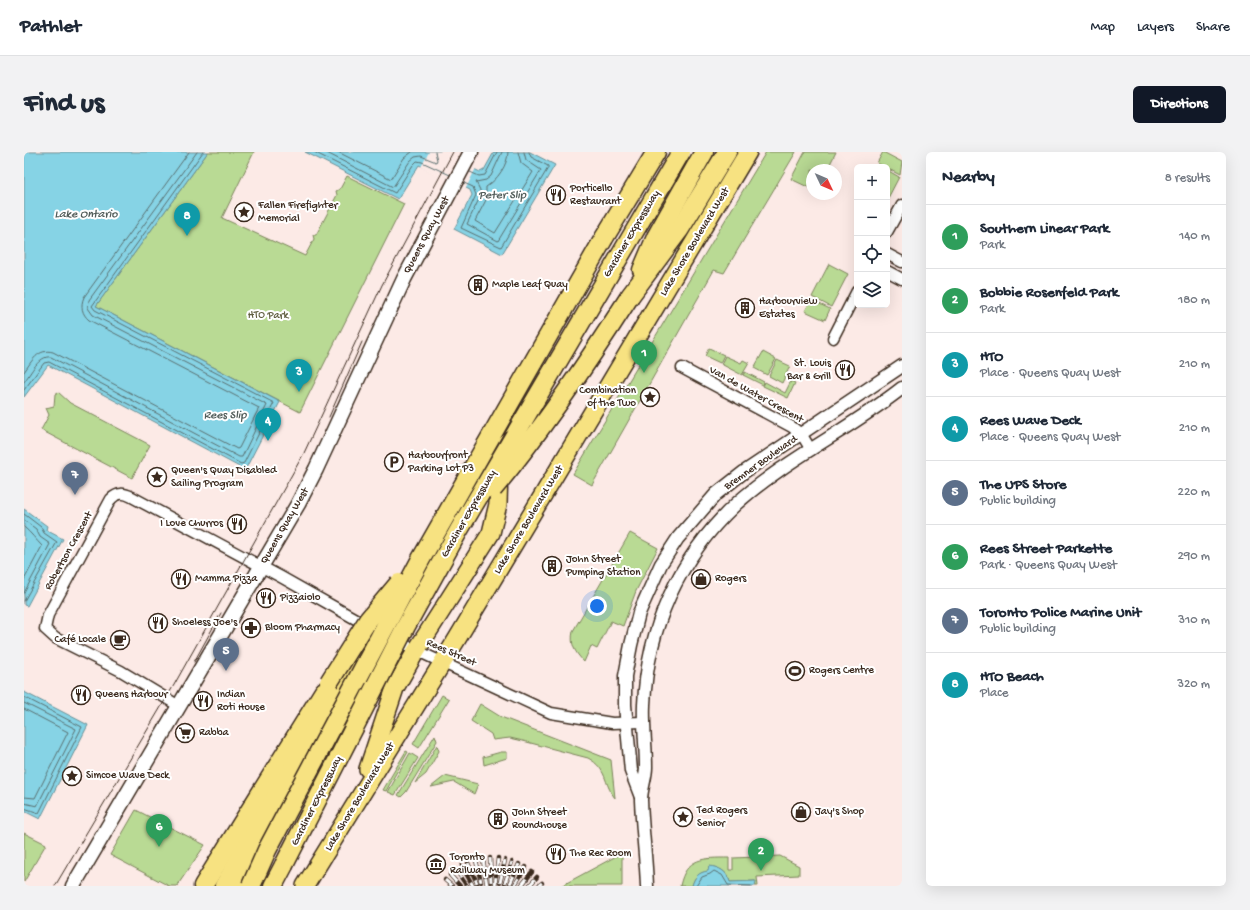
<!DOCTYPE html>
<html lang="en">
<head>
<meta charset="utf-8">
<style>
	:root { --surface:#fff; --page:#f2f2f3; --text:#1f2937; --muted:#747a83; --line:#e0e1e3; --accent:#111827 }
	body { margin:0; font-family:"Gochi Hand",sans-serif; background:var(--page); color:var(--text) }
	.controls { position:absolute; right:12px; top:12px; display:grid; overflow:hidden; border-radius:6px; box-shadow:0 4px 16px #0002 }
	.controls button { width:36px; height:36px; display:grid; place-items:center; padding:0; border:0; border-bottom:1px solid var(--line); background:var(--surface); color:var(--text); font:20px sans-serif }
	.compass { position:absolute; left:782px; top:12px; width:36px; height:36px; border-radius:50%; background:var(--surface); box-shadow:0 4px 16px #0002; rotate:134deg }
	.you { position:absolute; left:573px; top:454px; width:14px; height:14px; margin:-10px; border:3px solid #fff; border-radius:50%; background:#1a73e8; box-shadow:0 0 0 6px #1a73e833 }
	.badge { display:grid; place-items:center; width:26px; height:26px; border-radius:50%; background:var(--accent); color:#fff; font-size:13px; font-weight:700 }
	.pin { position:absolute; translate:-50% -33px; filter:drop-shadow(0 1px 2px #0008) }
	.pin::after { content:''; position:absolute; top:21px; width:14px; height:12px; background:inherit; clip-path:polygon(0 0,100% 0,50% 100%) }
	.list { margin:0; padding:0; list-style:none }
	h2 { display:flex; justify-content:space-between; align-items:center; height:52px; margin:0; padding:0 16px; font-size:17px }
	h2 small { font-size:13px; font-weight:400; color:var(--muted) }
	.list li { display:grid; grid-template-columns:26px 1fr auto; gap:12px; align-items:center; box-sizing:border-box; height:64px; padding:0 16px; border-top:1px solid var(--line) }
	.list b { display:block; font-size:15px; white-space:nowrap }
	.list p { margin:0; font-size:13px; white-space:nowrap; color:var(--muted) }
	.list em { font-size:13px; font-style:normal; color:var(--muted) }
	.icon { flex:none; width:22px; height:22px; fill:none; stroke:currentColor; stroke-width:2; stroke-linecap:round; stroke-linejoin:round }
	.map { position:relative; flex:none; width:878px; height:734px; overflow:hidden; border-radius:6px }
	header { display:flex; align-items:center; gap:24px; box-sizing:border-box; height:56px; padding:0 20px; background:var(--surface); border-bottom:1px solid var(--line) }
	header strong { font-size:19px }
	nav { display:flex; gap:22px; margin-inline-start:auto; font-size:14px }
	.intro { display:flex; align-items:center; justify-content:space-between; box-sizing:border-box; height:96px; padding:0 24px }
	h1 { margin:0; font-size:28px }
	.button { padding:10px 18px; border-radius:6px; background:var(--accent); color:#fff; font-size:14px; font-weight:700 }
	main { display:flex; gap:24px; padding:0 24px }
	aside { flex:1; background:var(--surface); border-radius:6px; box-shadow:0 4px 16px #0002 }
	.map>svg:first-child { display:block }
	.green { fill:#b9da94; stroke:#7a8259 }
	.water { fill:#86d3e5; stroke:#688f95 }
	.pier { fill:#fceae6 }
	.lines { fill:none; stroke-linecap:round; stroke-linejoin:round }
	.shore { stroke:#596e6e; stroke-width:1 }
	.minor-casing { stroke:#3b2a1e; stroke-width:13 }
	.tertiary-casing { stroke:#3b2a1e; stroke-width:15 }
	.secondary-casing { stroke:#3b2a1e; stroke-width:17 }
	.trunk-casing { stroke:#3b2a1e; stroke-width:20 }
	.motorway-casing { stroke:#3b2a1e; stroke-width:21 }
	.minor { stroke:#fff; stroke-width:10 }
	.tertiary { stroke:#fff; stroke-width:12 }
	.secondary { stroke:#fff; stroke-width:14 }
	.trunk { stroke:#f7e281; stroke-width:17 }
	.motorway { stroke:#f7e281; stroke-width:18 }
	.tram { stroke:#3b2a1e; stroke-width:1 }
	.rail-casing { stroke:#3b2a1e; stroke-width:4.5 }
	.rail { stroke:#fff; stroke-width:3; stroke-dasharray:9; stroke-linecap:butt }
	.motorway-bridge-casing { stroke:#3b2a1e; stroke-width:21; stroke-linecap:butt }
	.motorway-bridge { stroke:#f7e281; stroke-width:18 }
	.labels { text-anchor:middle; dominant-baseline:central; stroke-width:4; stroke-linejoin:round; paint-order:stroke }
	.poi-label { font-size:11px; fill:#3b2a1e; stroke:#fff; text-anchor:start }
	.street-label { font-size:11px; fill:#3b2a1e; stroke:#fff }
	.park-label { font-size:11px; fill:#615f41; stroke:#fff }
	.water-label { font-size:12px; font-style:italic; fill:#525d5a; stroke:#fff }
</style>
</head>
<body>
<header>
<strong>Pathlet</strong>
<nav><a>Map</a><a>Layers</a><a>Share</a></nav>
</header>
<div class="intro"><h1>Find us</h1><a class="button">Directions</a></div>
<main>
<div class="map">
<svg width="878" height="734" viewBox="0 0 878 734">
	<rect width="100%" height="100%" fill="#fceae6"/>
	<filter id="ink" filterUnits="userSpaceOnUse"><feTurbulence type="fractalNoise" baseFrequency=".025" numOctaves="2"/><feDisplacementMap in="SourceGraphic" scale="8" xChannelSelector="R" yChannelSelector="G"/><feConvolveMatrix kernelMatrix="1 2 1 2 8 2 1 2 1" color-interpolation-filters="sRGB"/></filter>
	<g filter="url(#ink)">
		<!-- green -->
		<g class="green">
			<path d="M184 0H230L198 66 281 104 290 87 289 83H292L313 43 312 39 316 37 323 24 380 52 276 260 72 154Z"/>
			<path d="M742 0H772L700 121 690 118 568 333 549 322Z"/>
			<path d="M781 0H812L803 18H788V37L767 27Z"/>
			<path d="M859 0 878 10 876 23 853 11Z"/>
			<path d="M863 18 875 25 863 48Z"/>
			<path d="M805 112 824 122 807 155 788 145Z"/>
			<path d="M787 148 806 157 801 168 781 159Z"/>
			<path d="M685 196 700 203 696 211 681 204Z"/>
			<path d="M739 200 752 207 743 223 730 216Z"/>
			<path d="M701 204 717 211 719 208 725 211 718 223 697 212Z"/>
			<path d="M753 208 766 214 758 231 745 224Z"/>
			<path d="M721 220 740 230 739 233 719 223Z"/>
			<path d="M767 229 771 231 764 246 739 234 741 230 761 241Z"/>
			<path d="M34 240 46 251 126 293 108 326 17 278 25 263 22 256 30 254 31 242Z"/>
			<path d="M606 381 634 396 612 439 599 474 587 469 573 497 567 494 560 510C551 500 546 493 549 479Z"/>
			<path d="M418 543 425 547 395 596 389 592Z"/>
			<path d="M456 552 477 565 587 608 591 646C579 631 584 617 564 606L499 589 486 586 469 588 467 582 447 569Z"/>
			<path d="M411 583 413 589 382 640 377 645 374 643Z"/>
			<path d="M413 593 415 599 402 622 391 631Z"/>
			<path d="M382 599 384 600 362 639 359 638Z"/>
			<path d="M477 600H483V606L460 613 459 605Z"/>
			<path d="M386 601 394 606 371 643 364 640Z"/>
			<path d="M421 624 454 632 450 642 430 630 407 635Z"/>
			<path d="M112 658 181 693 153 734H145L86 703Z"/>
			<path d="M0 681 22 692 0 730Z"/>
			<path d="M598 701V734H537Z"/>
			<path d="M756 704 775 714V723L733 725 734 734H731V729L706 730C703 718 695 716 685 714V719C675 720 670 725 668 734H656C662 705 680 706 705 706V718H709V706Z"/>
		</g>
		<!-- water -->
		<g class="water">
			<path d="M0 0H184L72 154 256 250 221 318 24 213 0 245Z"/>
			<path d="M281 0H416L456 20 460 18 470 0H506L531 13 478 102 430 77 448 43 446 38 395 13 374 47Z"/>
			<path d="M0 357 23 374 22 378 39 387 3 454 0 453Z"/>
			<path d="M0 540 64 573 16 667 0 659Z"/>
			<path d="M685 714C695 715 703 719 706 730L732 729 731 734H668C670 725 675 720 684 719Z"/>
		</g>
		<!-- pier -->
		<path class="pier" d="M405 0H421L452 16 441 38 397 15Z"/>
		<g class="lines">
			<!-- shore -->
			<g class="shore">
				<path d="M290 0 371 41 389 13 393 9 398 10 426 23"/>
				<path d="M301 0 369 35 386 9 391 5 397 4 412 10 413 8 411 0"/>
				<path d="M314 0 367 27 380 6 388 0"/>
				<path d="M478 0 467 24 462 28 452 30 456 38V45L443 72 474 89 517 18 502 8 500 0"/>
				<path d="M484 0C484 13 473 28 462 35V48L451 69 471 81 509 20 497 11 494 0"/>
				<path d="M446 20 455 24 461 23 473 0"/>
				<path d="M440 31 449 35 452 43 437 76 477 95 524 16V14L507 5 505 0"/>
				<path d="M0 220C8 209 14 196 29 200L213 297 215 296 235 256 65 168C58 162 56 154 60 145L165 0"/>
				<path d="M0 230C7 221 15 203 27 205L215 305H218L243 253 69 163 64 156 65 148 173 0"/>
				<path d="M0 238 20 211 25 210 217 312 220 311 250 251 71 158 68 154 179 0"/>
				<path d="M0 362 17 375 20 381 33 390 0 449"/>
				<path d="M0 368 12 377 16 385 26 392 0 441"/>
				<path d="M0 375C7 381 12 388 18 394L0 428"/>
				<path d="M0 545 58 575 15 661 0 656"/>
				<path d="M0 551 52 577 13 654 0 651"/>
				<path d="M0 557 44 580 11 646 0 645"/>
				<path d="M672 734 678 725 686 722 690 719 698 723 704 733 727 734"/>
			</g>
			<defs>
				<g id="minor">
					<path d="M863 80 878 53"/>
					<path d="M863 102 878 110"/>
					<path d="M863 119 878 127"/>
					<path d="M809 186 833 139"/>
					<path d="M658 216 768 275 778 283 787 298"/>
					<path d="M370 488 527 561 588 571 619 570"/>
					<path d="M155 554 97 519 31 486 21 477 24 463 87 347C94 340 100 341 108 345L257 425 344 474"/>
				</g>
				<g id="tertiary">
					<path d="M617 645 607 619 601 553V524L607 493 615 461 637 412 654 386 692 342 720 320 878 214"/>
					<path d="M623 734C622 705 618 677 617 648 617 637 622 626 622 615 622 594 619 574 620 553 623 476 655 405 712 352 762 307 825 278 878 236"/>
				</g>
				<path id="secondary" d="M49 734 274 352 292 317 380 127 447 0"/>
				<g id="trunk">
					<path d="M316 536 351 472"/>
					<path d="M344 617 371 536 392 499 467 381 474 352 476 282"/>
					<path d="M215 734 242 676"/>
					<path d="M281 734 433 487 724 0"/>
				</g>
				<g id="motorway">
					<path d="M580 86 632 0"/>
					<path d="M618 118 632 85 680 0"/>
					<path d="M606 144 656 77 703 0"/>
					<path d="M179 734 300 539"/>
					<path d="M200 734 322 524"/>
					<path d="M249 734 260 713"/>
				</g>
			</defs>
			<!-- minor casing -->
			<use href="#minor" class="minor-casing"/>
			<!-- tertiary casing -->
			<use href="#tertiary" class="tertiary-casing"/>
			<!-- secondary casing -->
			<use href="#secondary" class="secondary-casing"/>
			<!-- trunk casing -->
			<use href="#trunk" class="trunk-casing"/>
			<!-- motorway casing -->
			<use href="#motorway" class="motorway-casing"/>
			<!-- minor -->
			<use href="#minor" class="minor"/>
			<!-- tertiary -->
			<use href="#tertiary" class="tertiary"/>
			<!-- secondary -->
			<use href="#secondary" class="secondary"/>
			<!-- trunk -->
			<use href="#trunk" class="trunk"/>
			<!-- motorway -->
			<use href="#motorway" class="motorway"/>
			<!-- tram -->
			<g class="tram">
				<path d="M305 265 338 190"/>
				<path d="M170 510 197 461"/>
				<path d="M31 734 150 533 280 301 358 133 429 0"/>
			</g>
			<defs>
				<g id="rail">
					<path d="M466 706 467 730"/>
					<path d="M459 707 463 734"/>
					<path d="M452 708 457 730"/>
					<path d="M444 711 453 731"/>
					<path d="M438 714 449 734"/>
					<path d="M432 718 443 734"/>
					<path d="M426 723 436 734"/>
					<path d="M421 728 428 734"/>
					<path d="M476 731 481 708"/>
					<path d="M481 731 488 710"/>
					<path d="M486 732 495 712"/>
					<path d="M471 734 474 706"/>
					<path d="M490 734 502 715"/>
					<path d="M497 734 508 720"/>
					<path d="M505 734 513 725"/>
					<path d="M514 734 518 731"/>
				</g>
			</defs>
			<!-- rail casing -->
			<use href="#rail" class="rail-casing"/>
			<!-- rail -->
			<use href="#rail" class="rail"/>
			<defs>
				<g id="motorway-bridge">
					<path d="M469 337C519 277 564 210 606 144"/>
					<path d="M305 530 344 468 375 431"/>
					<path d="M260 713 382 474 435 378 657 0"/>
					<path d="M227 734 243 698 397 407 580 86"/>
				</g>
			</defs>
			<!-- motorway-bridge casing -->
			<use href="#motorway-bridge" class="motorway-bridge-casing"/>
			<!-- motorway-bridge -->
			<use href="#motorway-bridge" class="motorway-bridge"/>
		</g>
	</g>
	<!-- icons -->
	<defs>
		<symbol id="restaurant-ring" viewBox="-11 -11 22 22"><circle r="9.5" fill="#fff" stroke="#3b2a1e" stroke-width="1.5"/><path d="M-5-6h1v4h1v-4h1v4h1v-4h1v5L-1.5 .5V6h-2V.5L-5-1ZM5-6V6H3V1.5H1.5Q1.5-4 5-6Z" fill="#3b2a1e"/></symbol>
		<symbol id="sight-ring" viewBox="-11 -11 22 22"><circle r="9.5" fill="#fff" stroke="#3b2a1e" stroke-width="1.5"/><path d="M0-6L1.8-2.2L6-1.7L2.9 1.2L3.7 5.4L0 3.3L-3.7 5.4L-2.9 1.2L-6-1.7L-1.8-2.2Z" fill="#3b2a1e"/></symbol>
		<symbol id="building-ring" viewBox="-11 -11 22 22"><circle r="9.5" fill="#fff" stroke="#3b2a1e" stroke-width="1.5"/><path d="M-4-6H4V6H1V3H-1V6H-4ZM-2.5-4.3h1.7v1.8h-1.7ZM.8-4.3h1.7v1.8H.8ZM-2.5-1h1.7V.8h-1.7ZM.8-1h1.7V.8H.8Z" fill="#3b2a1e"/></symbol>
		<symbol id="parking-ring" viewBox="-11 -11 22 22"><circle r="9.5" fill="#fff" stroke="#3b2a1e" stroke-width="1.5"/><path d="M-3.5-5.5H1a3.5 3.5 0 0 1 0 7H-1V5.5H-3.5ZM-1-3.4V-.6H.8a1.4 1.4 0 0 0 0-2.8Z" fill="#3b2a1e"/></symbol>
		<symbol id="shop-ring" viewBox="-11 -11 22 22"><circle r="9.5" fill="#fff" stroke="#3b2a1e" stroke-width="1.5"/><path d="M-5-2.5h2.3a2.7 3.5 0 0 1 5.4 0H5L5.5 6h-11ZM-1.5-2.5h3a1.5 2.3 0 0 0-3 0Z" fill="#3b2a1e"/></symbol>
		<symbol id="pharmacy-ring" viewBox="-11 -11 22 22"><circle r="9.5" fill="#fff" stroke="#3b2a1e" stroke-width="1.5"/><path d="M-2-6h4v4h4v4h-4v4h-4v-4h-4v-4h4Z" fill="#3b2a1e"/></symbol>
		<symbol id="cafe-ring" viewBox="-11 -11 22 22"><circle r="9.5" fill="#fff" stroke="#3b2a1e" stroke-width="1.5"/><path d="M-5.5-4.5H6V0H3Q3 3.5 0 3.5H-2.5Q-5.5 3.5-5.5 0ZM3-3.2v2h1.7v-2ZM-6 4.5H4V6H-6Z" fill="#3b2a1e"/></symbol>
		<symbol id="stadium-ring" viewBox="-11 -11 22 22"><circle r="9.5" fill="#fff" stroke="#3b2a1e" stroke-width="1.5"/><path d="M0-5a6.5 5 0 1 0 0 10a6.5 5 0 1 0 0-10ZM-3.5-1.8h7v3.6h-7Z" fill="#3b2a1e"/></symbol>
		<symbol id="supermarket-ring" viewBox="-11 -11 22 22"><circle r="9.5" fill="#fff" stroke="#3b2a1e" stroke-width="1.5"/><path d="M-6-5.5h2.5l.6 2H6L4.5 2H-2.5L-4.4-4H-6ZM-1.5 3.2a1.3 1.3 0 1 0 .1 0ZM3 3.2a1.3 1.3 0 1 0 .1 0Z" fill="#3b2a1e"/></symbol>
		<symbol id="museum-ring" viewBox="-11 -11 22 22"><circle r="9.5" fill="#fff" stroke="#3b2a1e" stroke-width="1.5"/><path d="M0-6L6-3V-2H-6V-3ZM-5-1h2V3h-2ZM-1-1h2V3h-2ZM3-1h2V3H3ZM-6 4H6V6H-6Z" fill="#3b2a1e"/></symbol>
	</defs>
	<g fill-rule="evenodd">
		<use href="#restaurant-ring" x="521" y="32" width="22" height="22"/>
		<use href="#sight-ring" x="209" y="49" width="22" height="22"/>
		<use href="#building-ring" x="443" y="122" width="22" height="22"/>
		<use href="#building-ring" x="710" y="145" width="22" height="22"/>
		<use href="#restaurant-ring" x="810" y="207" width="22" height="22"/>
		<use href="#sight-ring" x="615" y="234" width="22" height="22"/>
		<use href="#parking-ring" x="359" y="299" width="22" height="22"/>
		<use href="#sight-ring" x="122" y="314" width="22" height="22"/>
		<use href="#restaurant-ring" x="202" y="361" width="22" height="22"/>
		<use href="#building-ring" x="517" y="403" width="22" height="22"/>
		<use href="#restaurant-ring" x="146" y="416" width="22" height="22"/>
		<use href="#shop-ring" x="666" y="416" width="22" height="22"/>
		<use href="#restaurant-ring" x="231" y="435" width="22" height="22"/>
		<use href="#restaurant-ring" x="123" y="460" width="22" height="22"/>
		<use href="#pharmacy-ring" x="216" y="465" width="22" height="22"/>
		<use href="#cafe-ring" x="85" y="477" width="22" height="22"/>
		<use href="#stadium-ring" x="760" y="508" width="22" height="22"/>
		<use href="#restaurant-ring" x="46" y="532" width="22" height="22"/>
		<use href="#restaurant-ring" x="168" y="538" width="22" height="22"/>
		<use href="#supermarket-ring" x="150" y="570" width="22" height="22"/>
		<use href="#sight-ring" x="37" y="613" width="22" height="22"/>
		<use href="#shop-ring" x="766" y="649" width="22" height="22"/>
		<use href="#sight-ring" x="648" y="654" width="22" height="22"/>
		<use href="#building-ring" x="463" y="656" width="22" height="22"/>
		<use href="#restaurant-ring" x="521" y="691" width="22" height="22"/>
		<use href="#museum-ring" x="401" y="701" width="22" height="22"/>
	</g>
	<g class="labels">
		<!-- poi labels -->
		<g class="poi-label">
			<text x="546" y="37">Porticello<tspan x="546" dy="13">Restaurant</tspan></text>
			<text x="234" y="54">Fallen Firefighter<tspan x="234" dy="13">Memorial</tspan></text>
			<text x="468" y="133">Maple Leaf Quay</text>
			<text x="735" y="150">Harbourview<tspan x="735" dy="13">Estates</tspan></text>
			<text x="807" y="212" text-anchor="end">St. Louis<tspan x="807" dy="13">Bar &amp; Grill</tspan></text>
			<text x="612" y="239" text-anchor="end">Combination<tspan x="612" dy="13">of the Two</tspan></text>
			<text x="384" y="304">Harbourfront<tspan x="384" dy="13">Parking Lot P3</tspan></text>
			<text x="147" y="319">Queen's Quay Disabled<tspan x="147" dy="13">Sailing Program</tspan></text>
			<text x="199" y="372" text-anchor="end">I Love Churros</text>
			<text x="542" y="408">John Street<tspan x="542" dy="13">Pumping Station</tspan></text>
			<text x="171" y="427">Mamma Pizza</text>
			<text x="691" y="427">Rogers</text>
			<text x="256" y="446">Pizzaiolo</text>
			<text x="148" y="471">Shoeless Joe's</text>
			<text x="241" y="476">Bloom Pharmacy</text>
			<text x="82" y="488" text-anchor="end">Café Locale</text>
			<text x="785" y="519">Rogers Centre</text>
			<text x="71" y="543">Queens Harbour</text>
			<text x="193" y="543">Indian<tspan x="193" dy="13">Roti House</tspan></text>
			<text x="175" y="581">Rabba</text>
			<text x="62" y="624">Simcoe Wave Deck</text>
			<text x="673" y="659">Ted Rogers<tspan x="673" dy="13">Senior</tspan></text>
			<text x="791" y="660">Jay's Shop</text>
			<text x="488" y="661">John Street<tspan x="488" dy="13">Roundhouse</tspan></text>
			<text x="546" y="702">The Rec Room</text>
			<text x="426" y="706">Toronto<tspan x="426" dy="13">Railway Museum</tspan></text>
		</g>
		<!-- street labels -->
		<g class="street-label">
			<text transform="translate(608 82) rotate(-59)">Gardiner Expressway</text>
			<text transform="translate(403 83) rotate(-62)">Queens Quay West</text>
			<text transform="translate(671 90) rotate(-59)">Lake Shore Boulevard West</text>
			<text transform="translate(732 243) rotate(29)">Van de Water Crescent</text>
			<text transform="translate(737 311) rotate(-35)">Bremner Boulevard</text>
			<text transform="translate(445 362) rotate(-60)">Gardiner Expressway</text>
			<text transform="translate(505 368) rotate(-59)">Lake Shore Boulevard West</text>
			<text transform="translate(261 374) rotate(-60)">Queens Quay West</text>
			<text transform="translate(45 399) rotate(-61)">Robertson Crescent</text>
			<text transform="translate(427 501) rotate(24)">Rees Street</text>
			<text transform="translate(336 645) rotate(-59)">Lake Shore Boulevard West</text>
			<text transform="translate(293 649) rotate(-63)">Gardiner Expressway</text>
		</g>
		<!-- park labels -->
		<g class="park-label">
			<text x="244" y="164">HTO Park</text>
		</g>
		<!-- water labels -->
		<g class="water-label">
			<text x="478" y="44">Peter Slip</text>
			<text x="62" y="63">Lake Ontario</text>
			<text x="201" y="264">Rees Slip</text>
		</g>
	</g>
</svg>
<div class="controls">
<button>+</button>
<button>−</button>
<button><svg class="icon" aria-label="locate" viewBox="0 0 24 24"><circle cx="12" cy="12" r="6"/><path d="M12 2v4M12 18v4M2 12h4M18 12h4"/></svg></button>
<button><svg class="icon" aria-label="layers" viewBox="0 0 24 24"><path d="M12 4l9 5-9 5-9-5zM3 14l9 5 9-5"/></svg></button>
</div>
<svg class="compass" viewBox="-18 -18 36 36"><path d="M0-13l5 13h-10z" fill="#e53935"/><path d="M0 13l5-13h-10z" fill="#747a83"/></svg>
<div class="you"></div>
<div class="pin badge" style="left:620px;top:221px;background:#2e9e5b">1</div>
<div class="pin badge" style="left:737px;top:719px;background:#2e9e5b">2</div>
<div class="pin badge" style="left:275px;top:240px;background:#0f9aa8">3</div>
<div class="pin badge" style="left:244px;top:289px;background:#0f9aa8">4</div>
<div class="pin badge" style="left:202px;top:519px;background:#5c6f8a">5</div>
<div class="pin badge" style="left:135px;top:695px;background:#2e9e5b">6</div>
<div class="pin badge" style="left:51px;top:343px;background:#5c6f8a">7</div>
<div class="pin badge" style="left:163px;top:84px;background:#0f9aa8">8</div>
</div>
<aside>
<h2>Nearby<small>8 results</small></h2>
<ul class="list">
<li><span class="badge" style="background:#2e9e5b">1</span><div><b>Southern Linear Park</b><p>Park</p></div><em>140 m</em></li>
<li><span class="badge" style="background:#2e9e5b">2</span><div><b>Bobbie Rosenfeld Park</b><p>Park</p></div><em>180 m</em></li>
<li><span class="badge" style="background:#0f9aa8">3</span><div><b>HTO</b><p>Place · Queens Quay West</p></div><em>210 m</em></li>
<li><span class="badge" style="background:#0f9aa8">4</span><div><b>Rees Wave Deck</b><p>Place · Queens Quay West</p></div><em>210 m</em></li>
<li><span class="badge" style="background:#5c6f8a">5</span><div><b>The UPS Store</b><p>Public building</p></div><em>220 m</em></li>
<li><span class="badge" style="background:#2e9e5b">6</span><div><b>Rees Street Parkette</b><p>Park · Queens Quay West</p></div><em>290 m</em></li>
<li><span class="badge" style="background:#5c6f8a">7</span><div><b>Toronto Police Marine Unit</b><p>Public building</p></div><em>310 m</em></li>
<li><span class="badge" style="background:#0f9aa8">8</span><div><b>HTO Beach</b><p>Place</p></div><em>320 m</em></li>
</ul>
</aside>
</main>
</body>
</html>
